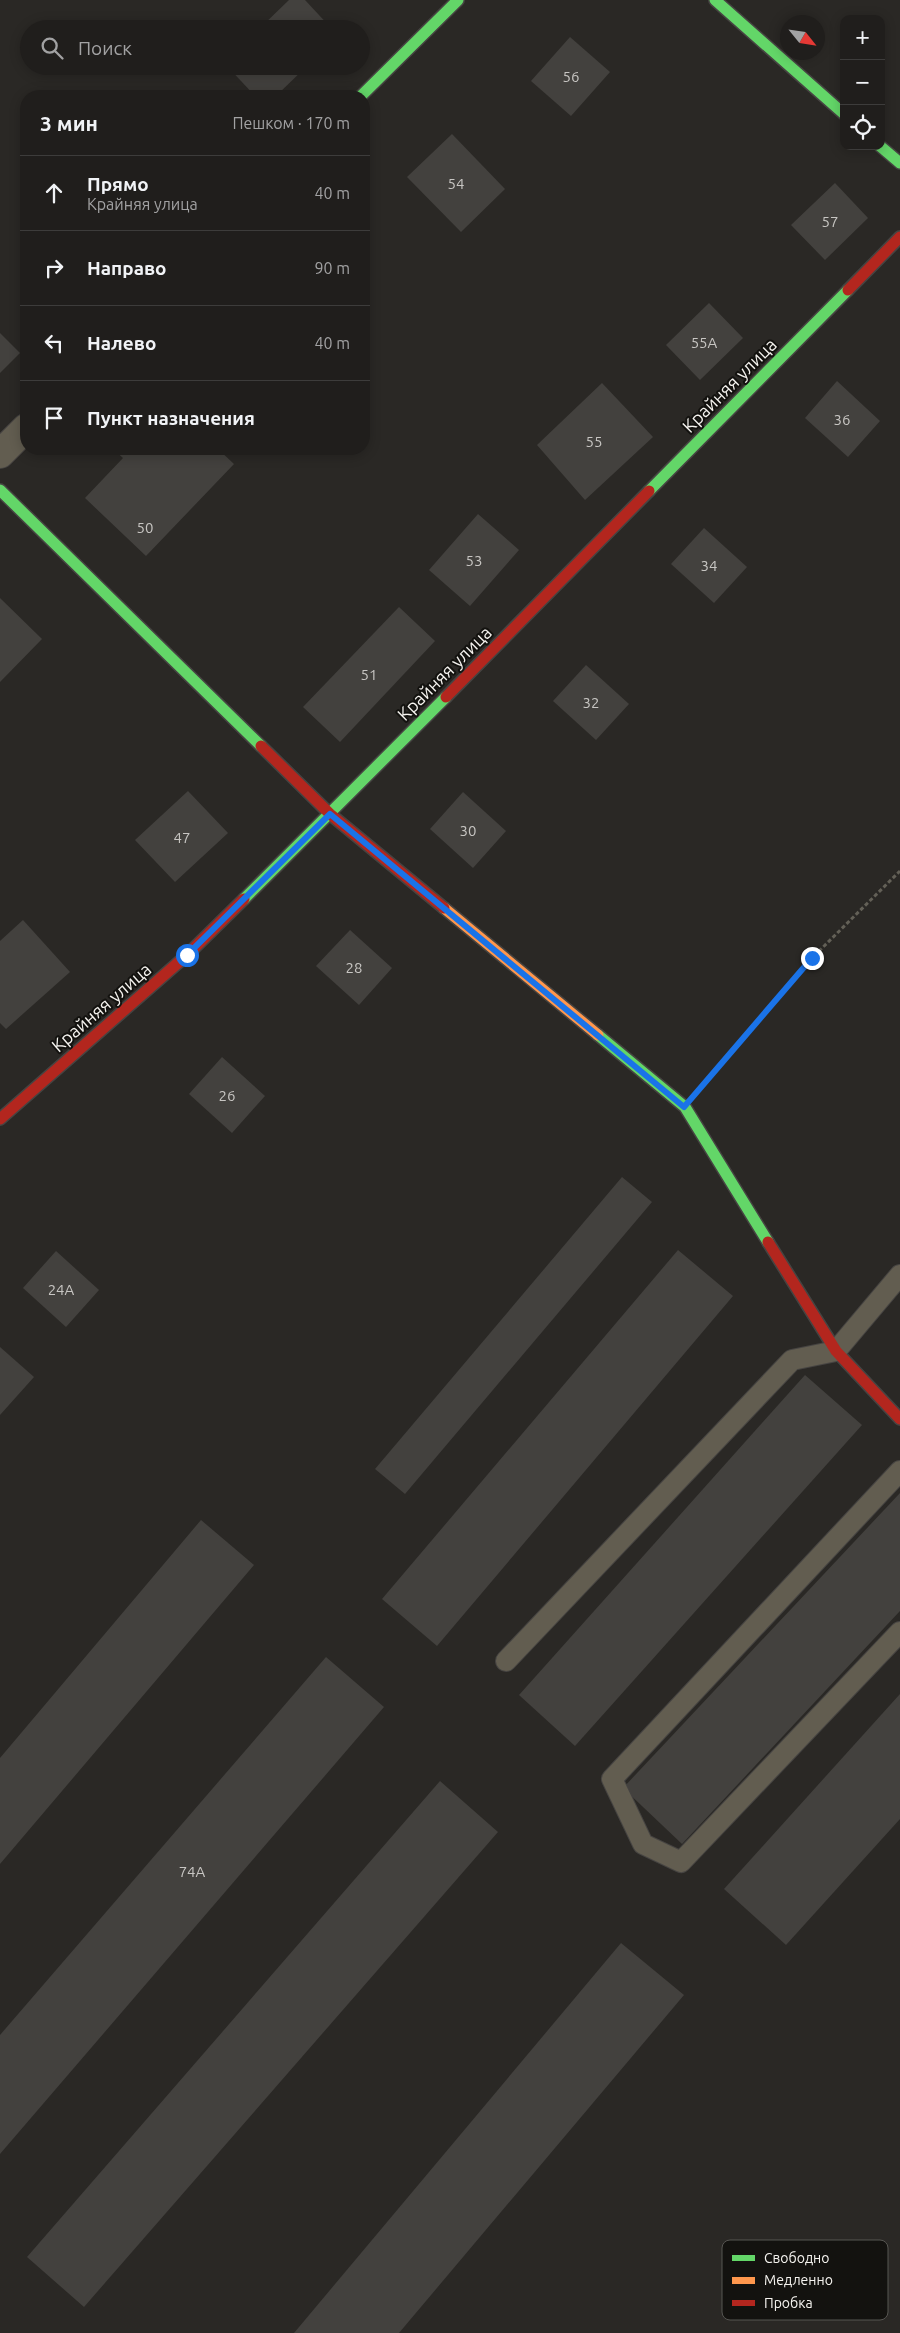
<!DOCTYPE html>
<html lang="ru">
<head>
<meta charset="utf-8">
<style>
	:root { --surface:#201e1c; --page:#282725; --text:#f1f3f6; --muted:#a2a2a3; --line:#3d3c3b }
	body { margin:0; font-family:Ubuntu,sans-serif; background:var(--page); color:var(--text) }
	.controls { position:absolute; right:15px; top:15px; display:grid; overflow:hidden; border-radius:10px; box-shadow:0 2px 12px #0003 }
	.controls button { width:45px; height:45px; display:grid; place-items:center; padding:0; border:0; border-bottom:1px solid var(--line); background:var(--surface); color:var(--text); font:25px sans-serif }
	.compass { position:absolute; left:780px; top:15px; width:45px; height:45px; border-radius:50%; background:var(--surface); box-shadow:0 2px 12px #0003; rotate:120deg }
	.stop { position:absolute; width:15px; height:15px; margin:-11px; border:4px solid #1a73e8; border-radius:50%; background:#fff }
	.stop.end { background:#1a73e8; border-color:#fff; box-shadow:0 1px 5px #0008 }
	.list { margin:0; padding:0; list-style:none }
	h2 { display:flex; justify-content:space-between; align-items:center; height:65px; margin:0; padding:0 20px; font-size:21px }
	h2 small { font-size:16px; font-weight:400; color:var(--muted) }
	.list li { display:grid; grid-template-columns:32px 1fr auto; gap:15px; align-items:center; box-sizing:border-box; height:75px; padding:0 20px; border-top:1px solid var(--line) }
	.list b { display:block; font-size:19px; white-space:nowrap }
	.list p { margin:0; font-size:16px; white-space:nowrap; color:var(--muted) }
	.list em { font-size:16px; font-style:normal; color:var(--muted) }
	.icon { flex:none; width:28px; height:28px; fill:none; stroke:currentColor; stroke-width:2; stroke-linecap:round; stroke-linejoin:round }
	.map { position:relative; flex:none; width:900px; height:2333px; overflow:hidden }
	.search { position:absolute; background:var(--surface); box-shadow:0 2px 12px #0003; left:20px; top:20px; width:350px; height:55px; display:flex; align-items:center; gap:12px; box-sizing:border-box; padding:0 18px; border-radius:28px; color:var(--muted); font-size:19px }
	.panel { position:absolute; background:var(--surface); box-shadow:0 2px 12px #0003; left:20px; top:90px; width:350px; height:365px; border-radius:20px }
	.map>svg:first-child { display:block }
	.building { fill:#43413e }
	.lines { fill:none; stroke-linecap:round; stroke-linejoin:round }
	.lane-casing { stroke:#464442; stroke-width:22 }
	.street-casing { stroke:#464442; stroke-width:30 }
	.fast-casing { stroke:#464442; stroke-width:14 }
	.slow-casing { stroke:#464442; stroke-width:14 }
	.jam-casing { stroke:#464442; stroke-width:14 }
	.path { stroke:#636057; stroke-width:3; stroke-dasharray:4 2.5; stroke-linecap:butt }
	.lane { stroke:#625d50; stroke-width:20 }
	.street { stroke:#625d50; stroke-width:28 }
	.fast { stroke:#63d668; stroke-width:11 }
	.slow { stroke:#ff974d; stroke-width:11 }
	.jam { stroke:#b3261e; stroke-width:11 }
	.route { stroke:#1a73e8; stroke-width:6 }
	.labels { text-anchor:middle; dominant-baseline:central; stroke-width:4; stroke-linejoin:round; paint-order:stroke }
	.number-label { font-size:15px; fill:#c8c6c3 }
	.street-label { font-size:18px; fill:#f5f3ef; stroke:#13120f }
	.key { fill:#13120f; stroke:#575652; stroke-width:1 }
	.key-label { font-size:14px; fill:#f5f3ef }
</style>
</head>
<body>
<div class="map">
<svg width="900" height="2333" viewBox="0 0 900 2333">
	<rect width="100%" height="100%" fill="#2a2825"/>
	<!-- building -->
	<g class="building">
		<path d="M289 0H305L332 29H259Z"/>
		<path d="M570 37 610 72 571 116 531 81Z"/>
		<path d="M227 66H307L276 96H255Z"/>
		<path d="M452 134 505 189 461 232 407 177Z"/>
		<path d="M835 183 868 218 825 260 791 225Z"/>
		<path d="M709 303 743 338 700 380 666 345Z"/>
		<path d="M0 333 20 353 0 373Z"/>
		<path d="M837 381 880 421 848 457 805 418Z"/>
		<path d="M602 383 653 437 585 500 537 445Z"/>
		<path d="M113 449H218L234 464 146 556 85 498 123 458Z"/>
		<path d="M478 514 519 550 470 606 429 570Z"/>
		<path d="M704 528 747 567 714 603 671 564Z"/>
		<path d="M0 598 42 639 0 682Z"/>
		<path d="M399 607 435 641 340 742 303 707Z"/>
		<path d="M586 665 629 704 596 740 553 701Z"/>
		<path d="M188 791 228 833 175 882 135 840Z"/>
		<path d="M463 792 506 831 473 868 430 829Z"/>
		<path d="M23 920 70 972 6 1029 0 1023V941Z"/>
		<path d="M350 930 392 968 359 1005 316 966Z"/>
		<path d="M222 1057 265 1096 232 1133 189 1094Z"/>
		<path d="M622 1177 652 1202 405 1494 375 1469Z"/>
		<path d="M678 1250 733 1296 437 1646 382 1599Z"/>
		<path d="M56 1251 99 1290 66 1327 23 1288Z"/>
		<path d="M0 1347 34 1377 0 1415Z"/>
		<path d="M805 1375 862 1425 575 1746 519 1695Z"/>
		<path d="M900 1493V1611L682 1844 623 1788Z"/>
		<path d="M201 1520 254 1565 0 1864V1758Z"/>
		<path d="M326 1657 384 1707 0 2154V2035Z"/>
		<path d="M900 1694V1819L786 1945 724 1889Z"/>
		<path d="M440 1781 498 1832 84 2307 27 2257Z"/>
		<path d="M621 1943 684 1995 399 2333H294Z"/>
	</g>
	<g class="lines">
		<defs>
			<g id="lane">
				<path d="M900 1471 612 1779 643 1844 681 1862 900 1632"/>
				<path d="M506 1661 792 1360 836 1351 900 1275"/>
			</g>
			<path id="street" d="M0 454 26 428"/>
			<g id="fast">
				<path d="M715 0 844 114"/>
				<path d="M361 96 458 0"/>
				<path d="M880 146 900 163"/>
				<path d="M0 490 261 746"/>
				<path d="M649 491 848 290"/>
				<path d="M244 899 446 697"/>
				<path d="M598 1035 685 1107 768 1242"/>
			</g>
			<path id="slow" d="M444 908 598 1035"/>
			<g id="jam">
				<path d="M848 290 900 237"/>
				<path d="M446 697 649 491"/>
				<path d="M261 746 330 814 444 908"/>
				<path d="M0 1119 187 955 244 899"/>
				<path d="M768 1242 836 1351 900 1419"/>
			</g>
		</defs>
		<!-- lane casing -->
		<use href="#lane" class="lane-casing"/>
		<!-- street casing -->
		<use href="#street" class="street-casing"/>
		<!-- fast casing -->
		<use href="#fast" class="fast-casing"/>
		<!-- slow casing -->
		<use href="#slow" class="slow-casing"/>
		<!-- jam casing -->
		<use href="#jam" class="jam-casing"/>
		<!-- path -->
		<path class="path" d="M704 1084 812 958 900 871"/>
		<!-- lane -->
		<use href="#lane" class="lane"/>
		<!-- street -->
		<use href="#street" class="street"/>
		<!-- fast -->
		<use href="#fast" class="fast"/>
		<!-- slow -->
		<use href="#slow" class="slow"/>
		<!-- jam -->
		<use href="#jam" class="jam"/>
	</g>
	<g class="lines">
		<!-- route -->
		<path class="route" d="M187 955 330 814 684 1107 812 958"/>
	</g>
	<g class="labels">
		<!-- number labels -->
		<g class="number-label">
			<text x="571" y="76">56</text>
			<text x="456" y="183">54</text>
			<text x="830" y="221">57</text>
			<text x="704" y="342">55А</text>
			<text x="842" y="419">36</text>
			<text x="594" y="441">55</text>
			<text x="145" y="527">50</text>
			<text x="474" y="560">53</text>
			<text x="709" y="565">34</text>
			<text x="369" y="674">51</text>
			<text x="591" y="702">32</text>
			<text x="468" y="830">30</text>
			<text x="182" y="837">47</text>
			<text x="354" y="967">28</text>
			<text x="227" y="1095">26</text>
			<text x="61" y="1289">24А</text>
			<text x="192" y="1871">74А</text>
		</g>
		<!-- street labels -->
		<g class="street-label">
			<text transform="translate(729 385) rotate(-45)">Крайняя улица</text>
			<text transform="translate(444 673) rotate(-45)">Крайняя улица</text>
			<text transform="translate(101 1007) rotate(-41)">Крайняя улица</text>
		</g>
	</g>
	<!-- legend -->
	<rect x="722" y="2240" width="166" height="80" rx="8" class="key"/>
	<rect x="732" y="2255" width="23" height="6" fill="#63d668"/>
	<rect x="732" y="2277" width="23" height="7" fill="#ff974d"/>
	<rect x="732" y="2300" width="23" height="6" fill="#b3261e"/>
	<g class="key-label">
		<text x="764" y="2263">Свободно</text>
		<text x="764" y="2285">Медленно</text>
		<text x="764" y="2308">Пробка</text>
	</g>
</svg>
<div class="controls">
<button>+</button>
<button>−</button>
<button><svg class="icon" aria-label="locate" viewBox="0 0 24 24"><circle cx="12" cy="12" r="6"/><path d="M12 2v4M12 18v4M2 12h4M18 12h4"/></svg></button>
</div>
<svg class="compass" viewBox="-18 -18 36 36"><path d="M0-13l5 13h-10z" fill="#e53935"/><path d="M0 13l5-13h-10z" fill="#a2a2a3"/></svg>
<div class="stop" style="left:187px;top:955px"></div>
<div class="stop end" style="left:812px;top:958px"></div>
<div class="search"><svg class="icon" aria-label="search" viewBox="0 0 24 24"><circle cx="10" cy="10" r="6"/><path d="M15 15l6 6"/></svg>Поиск</div>
<section class="panel">
<h2>3 мин<small>Пешком · 170 m</small></h2>
<ul class="list">
<li><svg class="icon" aria-label="ahead" viewBox="0 0 24 24"><path d="M12 20V5M6 11l6-6 6 6"/></svg><div><b>Прямо</b><p>Крайняя улица</p></div><em>40 m</em></li>
<li><svg class="icon" aria-label="right" viewBox="0 0 24 24"><path d="M7 20v-9h11M14 6l5 5-5 5"/></svg><div><b>Направо</b></div><em>90 m</em></li>
<li><svg class="icon" aria-label="left" viewBox="0 0 24 24"><path d="M17 20v-9H6M10 6l-5 5 5 5"/></svg><div><b>Налево</b></div><em>40 m</em></li>
<li><svg class="icon" aria-label="arrive" viewBox="0 0 24 24"><path d="M6 21V4h12l-3 4 3 4H6"/></svg><div><b>Пункт назначения</b></div></li>
</ul>
</section>
</div>
</body>
</html>
